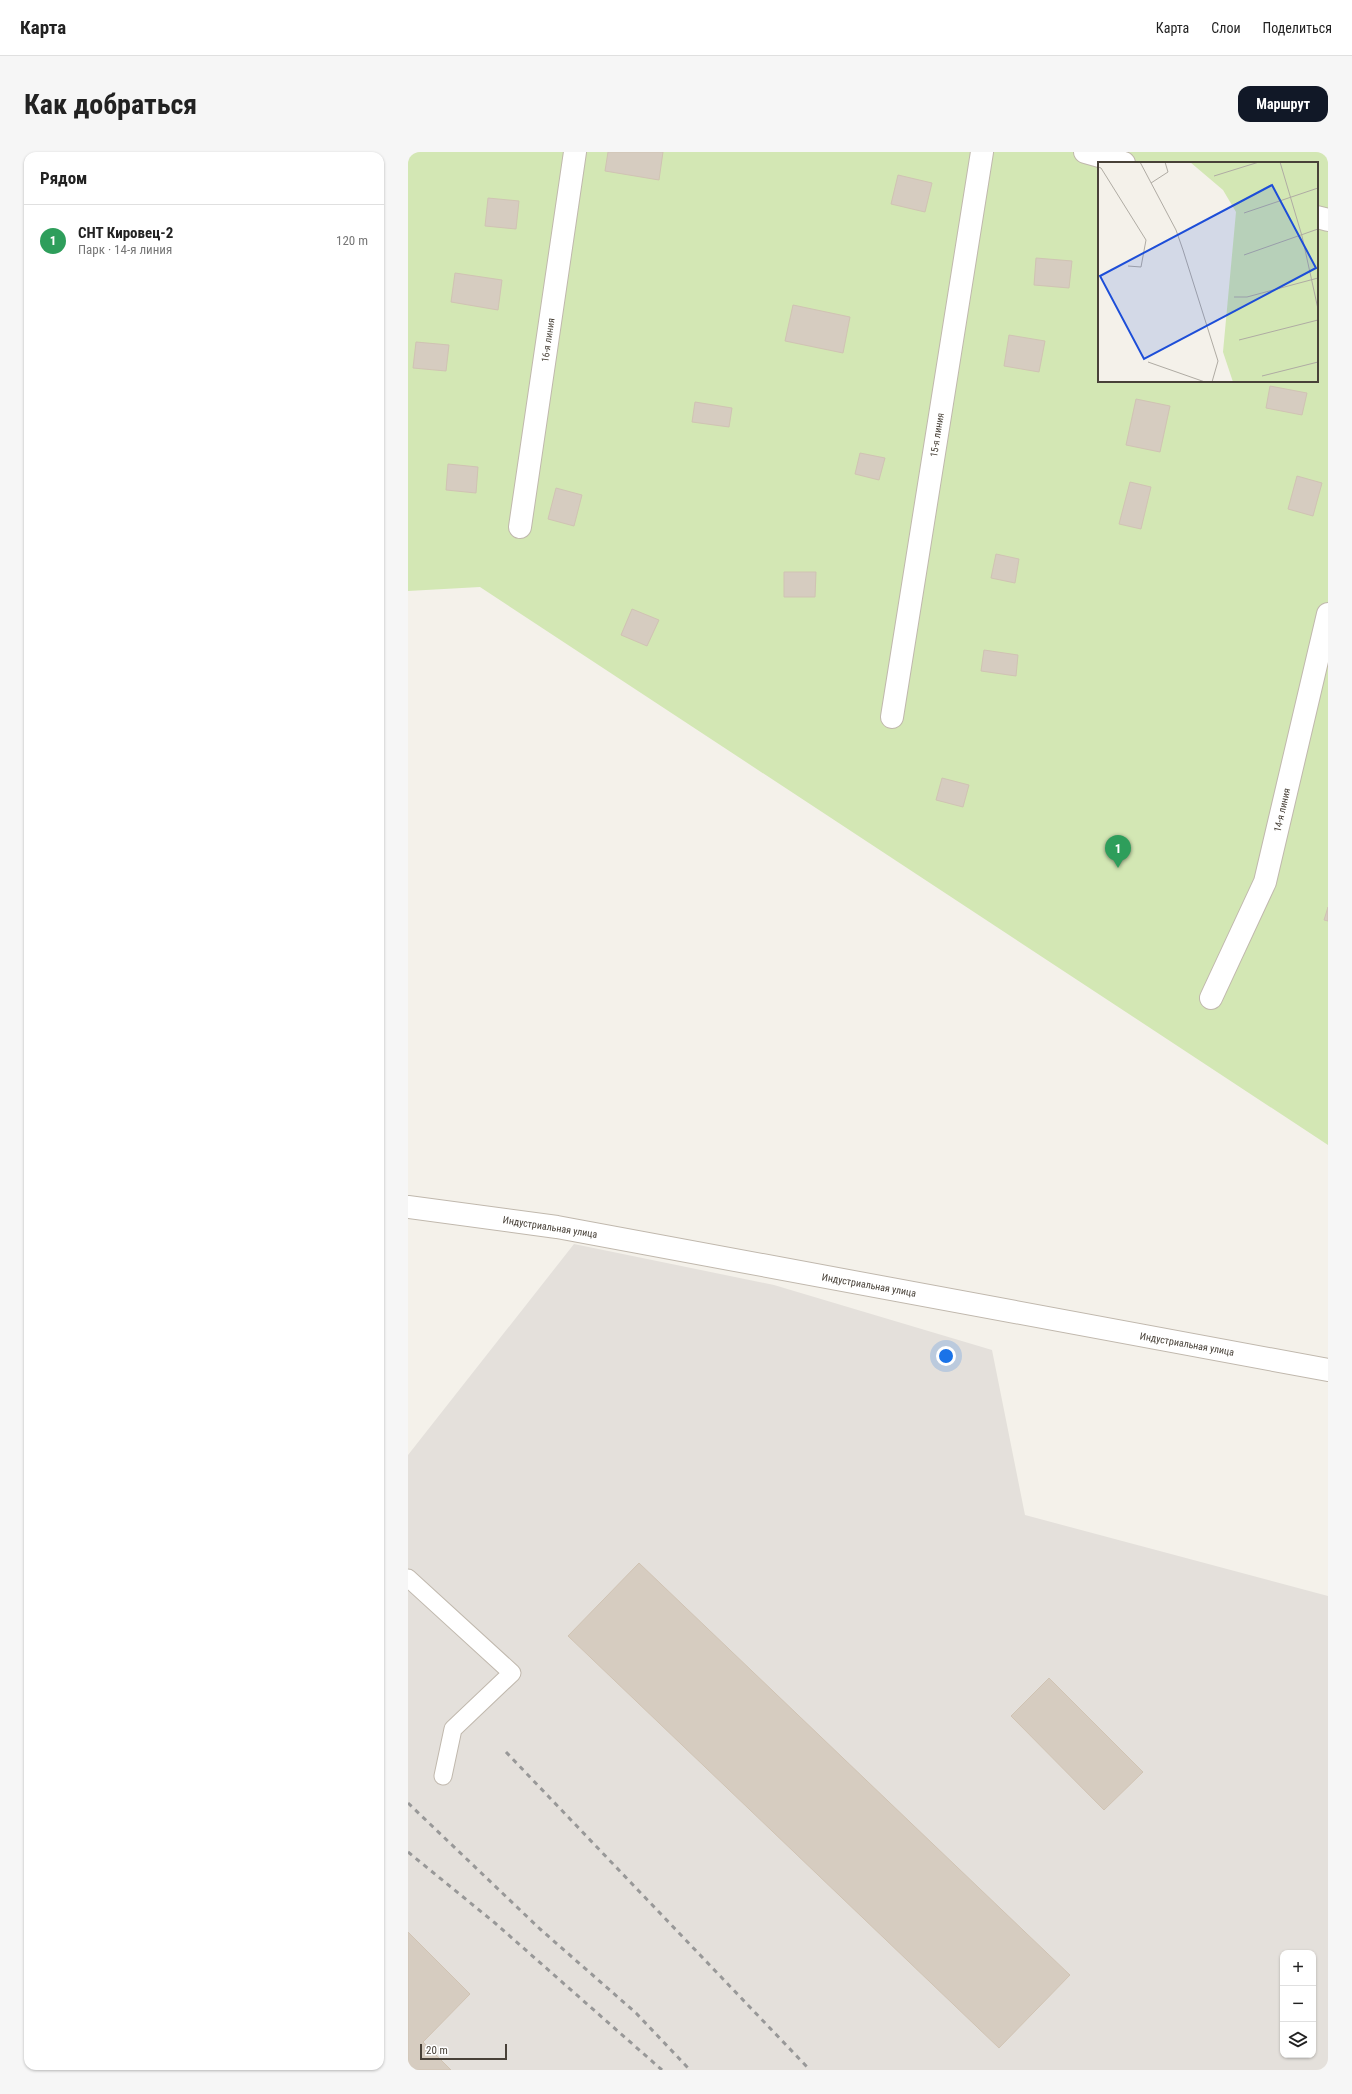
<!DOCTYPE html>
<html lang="ru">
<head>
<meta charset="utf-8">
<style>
	:root { --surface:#fff; --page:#f6f6f6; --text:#222; --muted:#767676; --line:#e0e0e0; --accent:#111827 }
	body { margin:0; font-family:"Roboto Condensed",sans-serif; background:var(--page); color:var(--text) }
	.controls { position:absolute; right:12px; bottom:12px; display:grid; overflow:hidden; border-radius:8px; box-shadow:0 1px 3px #0004 }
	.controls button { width:36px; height:36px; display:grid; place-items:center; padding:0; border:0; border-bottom:1px solid var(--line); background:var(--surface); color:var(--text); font:20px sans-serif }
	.scale { position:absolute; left:12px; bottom:10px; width:87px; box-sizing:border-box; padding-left:4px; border:2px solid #484138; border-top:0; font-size:11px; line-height:14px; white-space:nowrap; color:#484138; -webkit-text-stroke:3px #fff; paint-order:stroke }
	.you { position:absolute; left:538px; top:1204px; width:14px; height:14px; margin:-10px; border:3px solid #fff; border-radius:50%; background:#1a73e8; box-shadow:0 0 0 6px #1a73e833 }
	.badge { display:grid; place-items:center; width:26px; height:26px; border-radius:50%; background:var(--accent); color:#fff; font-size:13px; font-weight:700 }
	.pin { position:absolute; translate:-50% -33px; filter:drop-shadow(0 1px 2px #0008) }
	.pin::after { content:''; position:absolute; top:21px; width:14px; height:12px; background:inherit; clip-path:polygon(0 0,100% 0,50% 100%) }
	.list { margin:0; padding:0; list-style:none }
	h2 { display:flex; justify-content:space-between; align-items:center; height:52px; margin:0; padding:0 16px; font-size:17px }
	h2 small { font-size:13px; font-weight:400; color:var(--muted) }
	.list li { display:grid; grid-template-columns:26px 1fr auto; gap:12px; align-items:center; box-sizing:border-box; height:72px; padding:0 16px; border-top:1px solid var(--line) }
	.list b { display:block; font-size:15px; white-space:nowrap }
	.list p { margin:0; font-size:13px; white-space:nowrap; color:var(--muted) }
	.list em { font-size:13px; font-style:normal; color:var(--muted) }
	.icon { flex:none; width:22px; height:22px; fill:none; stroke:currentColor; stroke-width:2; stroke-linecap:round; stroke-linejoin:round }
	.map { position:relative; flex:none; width:920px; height:1918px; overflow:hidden; border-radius:12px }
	header { display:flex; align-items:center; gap:24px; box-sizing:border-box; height:56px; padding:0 20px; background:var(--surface); border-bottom:1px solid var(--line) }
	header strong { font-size:19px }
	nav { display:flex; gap:22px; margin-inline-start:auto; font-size:14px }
	.intro { display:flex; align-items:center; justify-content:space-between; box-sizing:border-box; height:96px; padding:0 24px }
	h1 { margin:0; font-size:28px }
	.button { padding:10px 18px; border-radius:12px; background:var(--accent); color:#fff; font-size:14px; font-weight:700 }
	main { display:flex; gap:24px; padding:0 24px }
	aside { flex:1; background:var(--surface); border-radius:12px; box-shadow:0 1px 3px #0004 }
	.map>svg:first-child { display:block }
	.industrial { fill:#e4e0db; fill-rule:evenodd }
	.green { fill:#d3e7b4; fill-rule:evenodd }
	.building { fill:#d6ccc0; stroke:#d0c3b3 }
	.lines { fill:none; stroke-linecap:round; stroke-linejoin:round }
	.lane-casing { stroke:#c0b8ad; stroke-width:19 }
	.street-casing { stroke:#c0b8ad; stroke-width:24 }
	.lane { stroke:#fff; stroke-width:17 }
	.street { stroke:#fff; stroke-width:22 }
	.rail { stroke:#989898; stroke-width:3; stroke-dasharray:5 5; stroke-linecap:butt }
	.labels { text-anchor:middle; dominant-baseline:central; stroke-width:4; stroke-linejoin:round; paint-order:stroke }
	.street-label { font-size:10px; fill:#484138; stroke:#fff }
	.inset-road { fill:none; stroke:#afaba3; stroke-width:1 }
	.view { fill:#1d4ed8; fill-opacity:0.15; stroke:#1d4ed8; stroke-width:2 }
	.inset-edge { fill:none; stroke:#484138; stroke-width:2 }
</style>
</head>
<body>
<header>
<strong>Карта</strong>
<nav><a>Карта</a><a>Слои</a><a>Поделиться</a></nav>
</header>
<div class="intro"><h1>Как добраться</h1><a class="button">Маршрут</a></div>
<main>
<aside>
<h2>Рядом<small></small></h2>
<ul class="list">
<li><span class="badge" style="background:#2e9e5b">1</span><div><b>СНТ Кировец-2</b><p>Парк · 14-я линия</p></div><em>120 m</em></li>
</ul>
</aside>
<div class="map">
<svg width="920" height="1918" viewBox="0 0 920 1918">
	<rect width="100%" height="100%" fill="#f4f1ea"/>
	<!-- industrial -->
	<path class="industrial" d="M166 1092 366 1133 584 1198 617 1363 920 1444V1918H0V1303ZM875 1801H905V1903H875Z"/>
	<!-- green -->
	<path class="green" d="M0 0H920V993L72 435 0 439ZM691 11H909V229H691Z"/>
	<!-- building -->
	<g class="building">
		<path d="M200 0H255L251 28 197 19Z"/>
		<path d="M490 23 524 31 517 60 483 52Z"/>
		<path d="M80 46 111 49 108 77 77 74Z"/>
		<path d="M628 106 664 109 661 136 626 133Z"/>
		<path d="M47 121 94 128 90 158 43 150Z"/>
		<path d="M385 153 442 165 435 201 377 189Z"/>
		<path d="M601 183 637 189 631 220 596 214Z"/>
		<path d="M8 190 41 193 38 219 5 216Z"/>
		<path d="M862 234 899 241 894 263 858 256Z"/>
		<path d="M728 247 762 254 752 300 718 293Z"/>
		<path d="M287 250 324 256 321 275 284 270Z"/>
		<path d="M452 301 477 306 471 328 447 322Z"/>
		<path d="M40 312 70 315 68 341 38 338Z"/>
		<path d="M889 324 914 331 905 364 880 357Z"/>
		<path d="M722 330 743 335 733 377 711 372Z"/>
		<path d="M148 336 174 343 166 374 140 367Z"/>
		<path d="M588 402 611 407 607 431 583 426Z"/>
		<path d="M376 420H408L407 445H376Z"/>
		<path d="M224 457 251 468 239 494 213 483Z"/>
		<path d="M576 498 610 503 608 524 573 519Z"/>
		<path d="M534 626 561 633 555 655 528 648Z"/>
		<path d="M920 755V769L916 768Z"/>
		<path d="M231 1411 662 1823 591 1896 160 1484Z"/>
		<path d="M641 1526 735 1620 696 1658 603 1564Z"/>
		<path d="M0 1780 62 1842 15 1890 43 1918H0Z"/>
	</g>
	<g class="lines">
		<defs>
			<path id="lane" d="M0 1426 104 1521 45 1577 35 1624"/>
			<g id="street">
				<path d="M677 0 716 11"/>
				<path d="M909 65 920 68"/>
				<path d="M112 375 167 0"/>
				<path d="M484 565 574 0"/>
				<path d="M803 846 857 730 920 462"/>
				<path d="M0 1055 149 1075 920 1218"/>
			</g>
		</defs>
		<!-- lane casing -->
		<use href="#lane" class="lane-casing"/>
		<!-- street casing -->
		<use href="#street" class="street-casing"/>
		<!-- lane -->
		<use href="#lane" class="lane"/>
		<!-- street -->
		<use href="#street" class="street"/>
		<!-- rail -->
		<g class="rail">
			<path d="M98 1600 402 1918"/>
			<path d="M0 1651 132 1777 228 1861 282 1918"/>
			<path d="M0 1700 87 1771 254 1918"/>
		</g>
	</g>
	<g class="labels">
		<!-- street labels -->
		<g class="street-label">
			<text transform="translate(140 188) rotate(-82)">16-я линия</text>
			<text transform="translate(529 283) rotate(-81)">15-я линия</text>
			<text transform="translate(874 658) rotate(-77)">14-я линия</text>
			<text transform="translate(142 1075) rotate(9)">Индустриальная улица</text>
			<text transform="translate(461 1133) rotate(10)">Индустриальная улица</text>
			<text transform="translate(779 1192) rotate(10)">Индустриальная улица</text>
		</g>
	</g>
	<!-- overview -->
	<g transform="translate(690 10)">
		<rect width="220" height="220" fill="#f4f1ea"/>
		<path d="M92 0H220V220H135L125 190 138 50 125 28Z" fill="#d3e7b4"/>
		<path class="inset-road" d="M42 0 78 68 85 88 120 199 114 220M182 0 204 74 220 147M0 5 3 6 48 78 43 105 30 104M116 14 161 0M53 21 70 10 67 0M146 51 220 26M146 93 220 67M136 135H149L220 116M141 178 220 158M50 200 107 220M164 214 220 200"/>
		<path class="view" d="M174 23 218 106 46 197 2 114Z"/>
		<rect width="220" height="220" class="inset-edge"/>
	</g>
</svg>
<div class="controls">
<button>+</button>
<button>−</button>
<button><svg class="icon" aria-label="layers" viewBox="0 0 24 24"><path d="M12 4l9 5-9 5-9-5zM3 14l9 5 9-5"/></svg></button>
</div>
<div class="scale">20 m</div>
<div class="you"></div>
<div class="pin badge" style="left:710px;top:716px;background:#2e9e5b">1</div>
</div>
</main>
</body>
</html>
